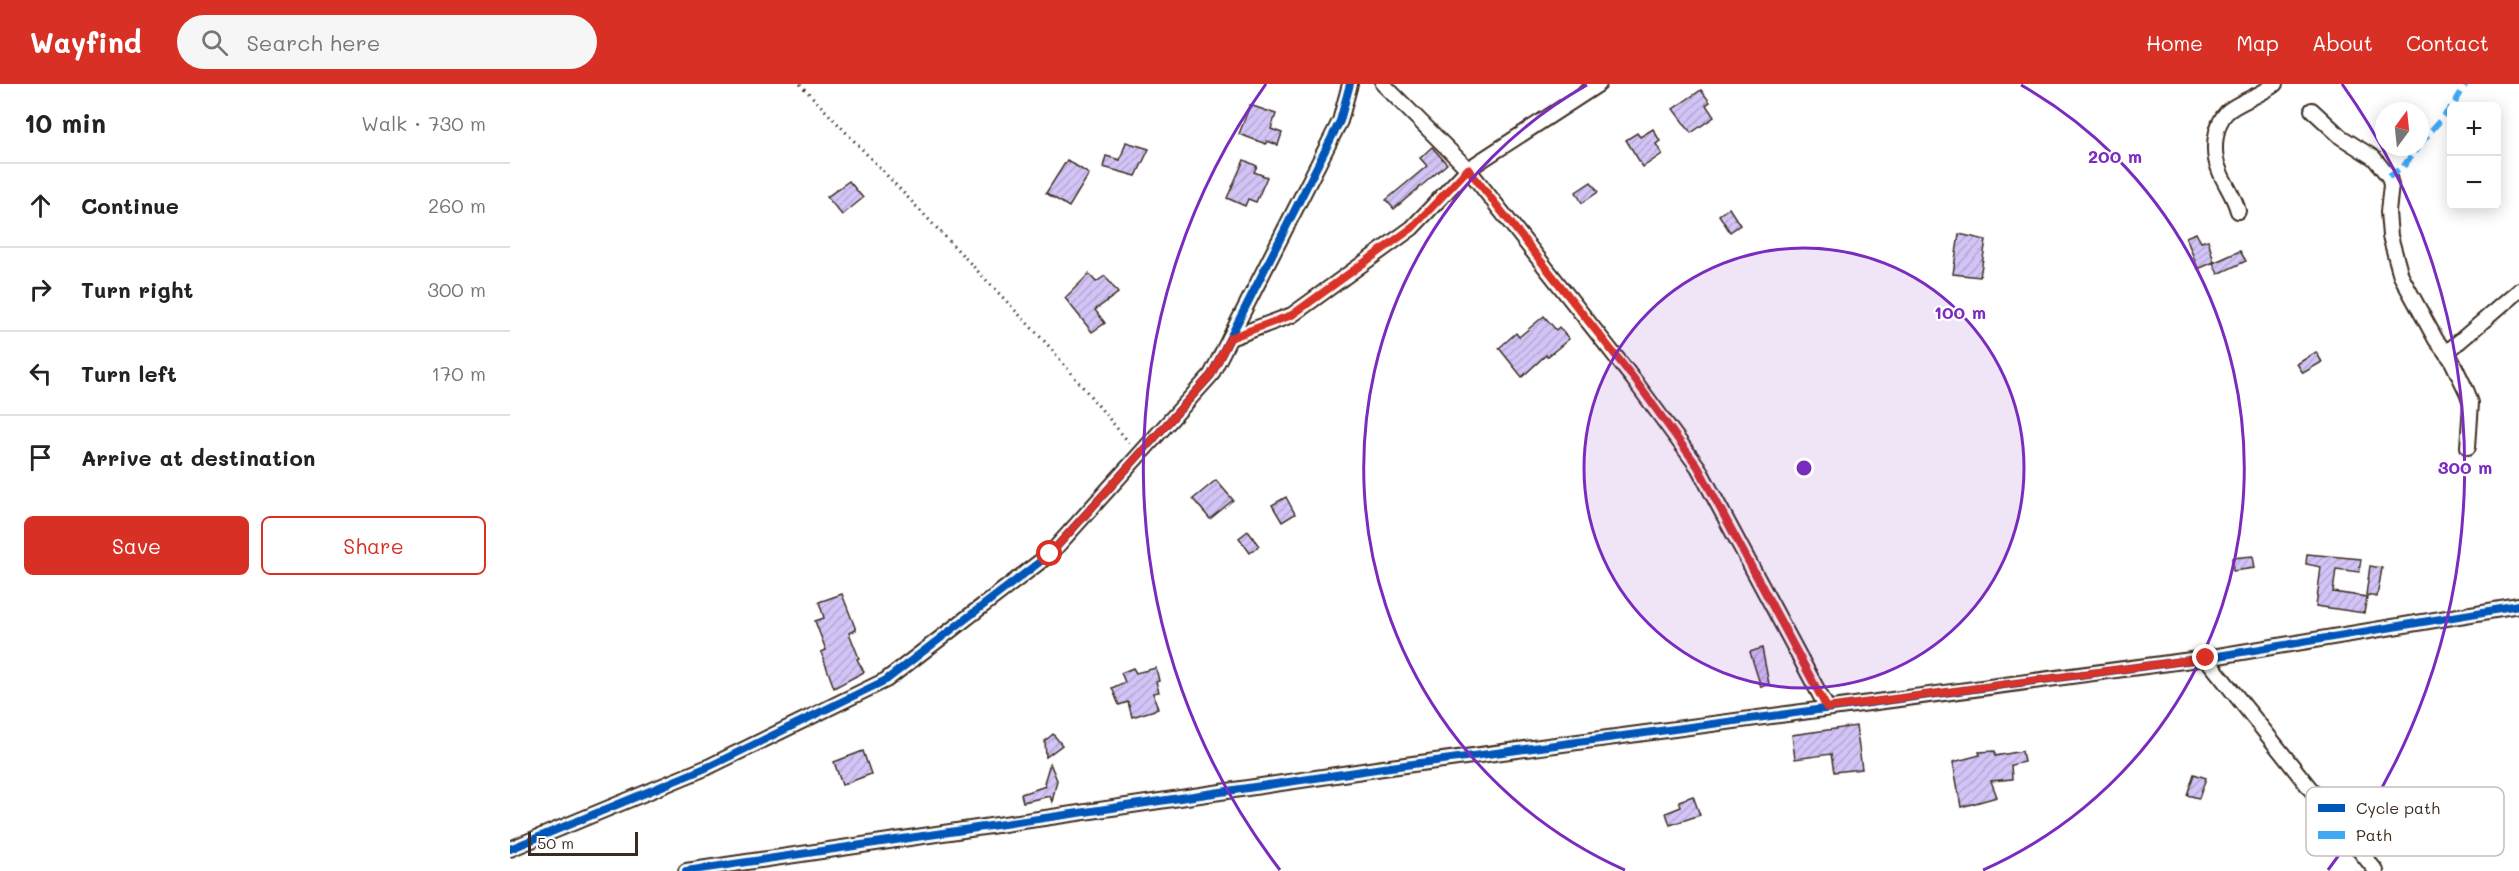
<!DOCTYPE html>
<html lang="en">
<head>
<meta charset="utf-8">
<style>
	:root { --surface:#fff; --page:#f6f6f6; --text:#222; --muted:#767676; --line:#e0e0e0; --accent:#d93025 }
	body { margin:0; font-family:Mali,sans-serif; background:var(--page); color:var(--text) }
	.controls { position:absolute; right:18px; top:18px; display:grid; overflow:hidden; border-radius:9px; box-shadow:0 3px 15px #0003 }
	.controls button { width:54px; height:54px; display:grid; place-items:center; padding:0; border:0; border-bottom:2px solid var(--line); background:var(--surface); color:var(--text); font:30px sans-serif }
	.compass { position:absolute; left:1865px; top:18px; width:54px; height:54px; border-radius:50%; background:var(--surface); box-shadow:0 3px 15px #0003; rotate:15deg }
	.scale { position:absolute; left:18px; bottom:15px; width:110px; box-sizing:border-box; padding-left:6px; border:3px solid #3b2a1e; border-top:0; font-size:16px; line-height:21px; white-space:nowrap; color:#3b2a1e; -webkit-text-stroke:4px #fff; paint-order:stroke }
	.stop { position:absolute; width:18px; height:18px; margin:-14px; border:4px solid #d93025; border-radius:50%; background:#fff }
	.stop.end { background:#d93025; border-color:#fff; box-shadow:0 2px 6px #0008 }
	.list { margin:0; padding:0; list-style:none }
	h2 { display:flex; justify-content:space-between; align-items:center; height:78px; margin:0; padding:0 24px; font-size:26px }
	h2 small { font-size:20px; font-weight:400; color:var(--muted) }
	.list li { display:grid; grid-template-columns:39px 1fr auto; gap:18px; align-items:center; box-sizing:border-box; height:84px; padding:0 24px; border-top:2px solid var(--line) }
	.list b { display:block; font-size:22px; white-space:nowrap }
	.list em { font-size:20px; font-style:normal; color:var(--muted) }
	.actions { display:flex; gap:12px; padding:18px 24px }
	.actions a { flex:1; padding:14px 0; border:2px solid var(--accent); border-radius:9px; text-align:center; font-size:21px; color:var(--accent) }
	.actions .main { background:var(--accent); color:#fff }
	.icon { flex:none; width:33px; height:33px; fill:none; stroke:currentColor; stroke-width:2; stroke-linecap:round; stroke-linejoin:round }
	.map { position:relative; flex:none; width:2009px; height:787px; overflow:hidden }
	header { display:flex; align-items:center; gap:36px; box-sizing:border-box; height:84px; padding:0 30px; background:var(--accent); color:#fff }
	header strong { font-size:28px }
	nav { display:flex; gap:33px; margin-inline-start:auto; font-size:21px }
	.search { width:420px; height:54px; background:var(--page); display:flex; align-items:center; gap:15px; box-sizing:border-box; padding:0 21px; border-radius:33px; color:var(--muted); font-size:22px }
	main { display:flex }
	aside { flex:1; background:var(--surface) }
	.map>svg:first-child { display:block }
	.building { fill:url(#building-hatch); stroke:#3b2a1e; stroke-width:1.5 }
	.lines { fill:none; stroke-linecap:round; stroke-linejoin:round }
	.minor-casing { stroke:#3b2a1e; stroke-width:18 }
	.path { stroke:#3b2a1e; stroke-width:3; stroke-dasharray:1.5 4.5; stroke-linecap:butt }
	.minor { stroke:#fff; stroke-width:14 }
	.quiet { stroke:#3fa9f5; stroke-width:6; stroke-dasharray:12 6; stroke-linecap:butt }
	.cycleway-casing { stroke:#fff; stroke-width:11 }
	.cycleway { stroke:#0057b8; stroke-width:8 }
	.route { stroke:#d93025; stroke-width:8 }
	.ring { fill:none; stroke:#7b2cbf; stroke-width:3 }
	.key { fill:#fff; stroke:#c4bfbc; stroke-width:1.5 }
	.key-label { font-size:16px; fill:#3b2a1e }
	.centre { fill:#7b2cbf; stroke:#fff; stroke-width:3 }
	.ring-label { font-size:18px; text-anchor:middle; font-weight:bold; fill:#7b2cbf; stroke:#fff; stroke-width:4.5; stroke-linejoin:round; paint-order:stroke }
</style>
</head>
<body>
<header>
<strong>Wayfind</strong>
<div class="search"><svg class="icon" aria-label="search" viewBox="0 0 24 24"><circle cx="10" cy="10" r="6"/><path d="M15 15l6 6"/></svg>Search here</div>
<nav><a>Home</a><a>Map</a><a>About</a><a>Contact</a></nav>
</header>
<main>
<aside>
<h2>10 min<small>Walk · 730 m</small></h2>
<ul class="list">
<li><svg class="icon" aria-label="ahead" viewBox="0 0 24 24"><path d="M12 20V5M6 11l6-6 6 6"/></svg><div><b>Continue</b></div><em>260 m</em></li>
<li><svg class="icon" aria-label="right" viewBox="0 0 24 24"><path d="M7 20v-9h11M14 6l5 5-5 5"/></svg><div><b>Turn right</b></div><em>300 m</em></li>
<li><svg class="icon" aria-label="left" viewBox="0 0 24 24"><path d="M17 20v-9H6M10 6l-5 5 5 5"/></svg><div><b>Turn left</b></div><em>170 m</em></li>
<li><svg class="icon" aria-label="arrive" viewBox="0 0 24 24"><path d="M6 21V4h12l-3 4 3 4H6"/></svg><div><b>Arrive at destination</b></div></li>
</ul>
<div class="actions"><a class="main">Save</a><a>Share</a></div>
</aside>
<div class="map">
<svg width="2009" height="787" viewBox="0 0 2009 787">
	<defs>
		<pattern id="building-hatch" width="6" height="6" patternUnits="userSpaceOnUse" patternTransform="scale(1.5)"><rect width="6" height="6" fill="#d2c4f6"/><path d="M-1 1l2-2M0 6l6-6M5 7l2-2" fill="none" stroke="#b5a9d2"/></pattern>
	</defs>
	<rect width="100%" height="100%" fill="#fff"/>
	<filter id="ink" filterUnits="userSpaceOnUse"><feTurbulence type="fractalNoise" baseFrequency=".0167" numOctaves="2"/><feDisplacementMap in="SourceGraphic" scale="12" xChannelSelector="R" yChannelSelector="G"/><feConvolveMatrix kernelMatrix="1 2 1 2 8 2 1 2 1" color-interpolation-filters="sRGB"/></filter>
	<g filter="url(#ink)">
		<!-- building -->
		<g class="building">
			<path d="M1191 6 1200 18 1196 21 1204 33 1181 49 1163 25Z"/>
			<path d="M740 21 766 30 761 45 772 49 768 61 757 57 756 60 729 50Z"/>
			<path d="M1143 45 1150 57 1146 60 1152 70 1133 83 1116 56 1127 49 1130 53Z"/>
			<path d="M616 58 639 65 626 92 593 83 596 72 610 76Z"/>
			<path d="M922 63 937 80 884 125 876 116 917 82 910 74Z"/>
			<path d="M557 76 579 90 559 123 536 109Z"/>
			<path d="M734 76 747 82 744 88 757 93 746 118 738 115 735 122 717 114Z"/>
			<path d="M339 97 353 114 332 131 317 113Z"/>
			<path d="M1081 98 1088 108 1072 119 1066 108Z"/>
			<path d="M1219 124 1230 141 1220 148 1209 131Z"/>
			<path d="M1686 149 1691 158 1698 156 1704 178 1688 185 1676 153Z"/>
			<path d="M1449 150 1476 156 1470 193 1443 190Z"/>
			<path d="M1730 167 1736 177 1708 190 1703 179Z"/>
			<path d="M579 190 586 198 595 192 608 209 585 226 595 239 582 248 555 214Z"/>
			<path d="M1034 232 1046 246 1049 243 1059 255 1037 273 1036 271 1012 293 989 264 1006 249 1009 253Z"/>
			<path d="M1806 268 1812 278 1793 289 1787 280Z"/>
			<path d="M706 396 723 416 700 435 683 415Z"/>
			<path d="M776 413 785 430 772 438 762 421Z"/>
			<path d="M738 447 749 462 740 469 729 454Z"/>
			<path d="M1797 470 1851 475 1849 488 1826 485 1823 508 1857 513 1854 529 1806 522 1811 483 1796 480Z"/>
			<path d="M1743 472 1745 484 1723 487 1722 474Z"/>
			<path d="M1860 482 1872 484 1867 513 1856 511Z"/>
			<path d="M332 510 346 546 339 549 349 574 347 575 354 588 324 604 311 568 316 566 305 537 314 534 309 518Z"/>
			<path d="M1252 564 1259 600 1251 603 1240 568Z"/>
			<path d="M623 584 626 589 646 584 649 597 646 598 649 608 643 609 648 625 622 633 618 618 609 621 602 604 615 598 611 589Z"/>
			<path d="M1346 642 1352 685 1324 688 1321 670 1285 675 1282 651Z"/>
			<path d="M543 650 552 661 536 673 535 657Z"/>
			<path d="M353 667 361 690 332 701 324 678Z"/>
			<path d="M1485 667V672L1512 667 1514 678 1501 681 1502 695 1481 697 1487 713 1451 723 1443 678 1470 671 1469 668Z"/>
			<path d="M540 679 547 696 542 718 540 712 513 718 511 710 536 702 534 699Z"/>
			<path d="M1684 690 1696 694 1689 714 1677 711Z"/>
			<path d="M1183 712 1190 731 1160 741 1156 729 1171 723 1169 717Z"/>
		</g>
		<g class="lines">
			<defs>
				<g id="minor">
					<path d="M873 0 958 85 1124 296 1188 383 1317 624"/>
					<path d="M1802 26 1831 53 1864 74 1879 93 1881 101 1878 128 1880 152 1891 192 1926 256 1941 275 1957 308 1961 319 1958 363"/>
					<path d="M1728 127C1724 111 1714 100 1709 85 1702 69 1704 41 1717 28 1728 18 1752 11 1765 0"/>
					<path d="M720 254 782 231 902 144 958 85 1089 0"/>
					<path d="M1936 269 2009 206"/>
					<path d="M1696 574 1866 787"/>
					<path d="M0 765 198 683 376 596 540 470 701 291 830 37 840 0"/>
					<path d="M176 787 873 684 1696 574 2009 522"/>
				</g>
			</defs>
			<!-- minor casing -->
			<use href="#minor" class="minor-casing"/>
			<!-- path -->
			<path class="path" d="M290 0 537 260 621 361"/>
			<!-- minor -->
			<use href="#minor" class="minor"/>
			<!-- quiet -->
			<g class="quiet">
				<path d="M1910 60 1944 20 1956 0"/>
				<path d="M1879 93 1893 83 1908 63"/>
			</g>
			<defs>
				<g id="cycleway">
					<path d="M0 765 198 683 376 596 540 470 701 291 830 37 840 0"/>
					<path d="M176 787 873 684 1696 574 2009 522"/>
				</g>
			</defs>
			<!-- cycleway casing -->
			<use href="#cycleway" class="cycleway-casing"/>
			<!-- cycleway -->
			<use href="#cycleway" class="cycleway"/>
		</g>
	</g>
	<g class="lines" filter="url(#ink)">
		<!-- route -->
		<path class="route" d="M540 470 701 291 720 254 782 231 902 144 958 85 1125 296 1188 383 1317 624 1696 574"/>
	</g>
	<!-- distance rings -->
	<circle cx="1294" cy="384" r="220" fill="#7b2cbf" fill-opacity=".12"/>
	<g class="ring">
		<circle cx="1294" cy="384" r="220"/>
		<path d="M1115 786A440 440 0 0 1 1077 1M1511 1A440 440 0 0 1 1473 786"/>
		<path d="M770 786A661 661 0 0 1 756 0M1832 0A661 661 0 0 1 1818 786"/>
	</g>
	<!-- legend -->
	<rect x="1796" y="703" width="198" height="69" rx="9" class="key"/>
	<rect x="1808" y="720" width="27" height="8" fill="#0057b8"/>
	<rect x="1808" y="747" width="27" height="8" fill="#3fa9f5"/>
	<g class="key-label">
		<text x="1846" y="730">Cycle path</text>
		<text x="1846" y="757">Path</text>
	</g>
	<circle cx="1294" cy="384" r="9" class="centre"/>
	<g class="ring-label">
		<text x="1605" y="79">200 m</text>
		<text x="1450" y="235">100 m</text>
		<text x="1955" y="390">300 m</text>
	</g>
</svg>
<div class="controls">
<button>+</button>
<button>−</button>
</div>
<svg class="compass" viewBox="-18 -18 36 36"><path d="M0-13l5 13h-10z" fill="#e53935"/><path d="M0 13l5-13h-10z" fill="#767676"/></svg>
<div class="scale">50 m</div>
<div class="stop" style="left:540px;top:470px"></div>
<div class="stop end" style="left:1696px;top:574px"></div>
</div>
</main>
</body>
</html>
